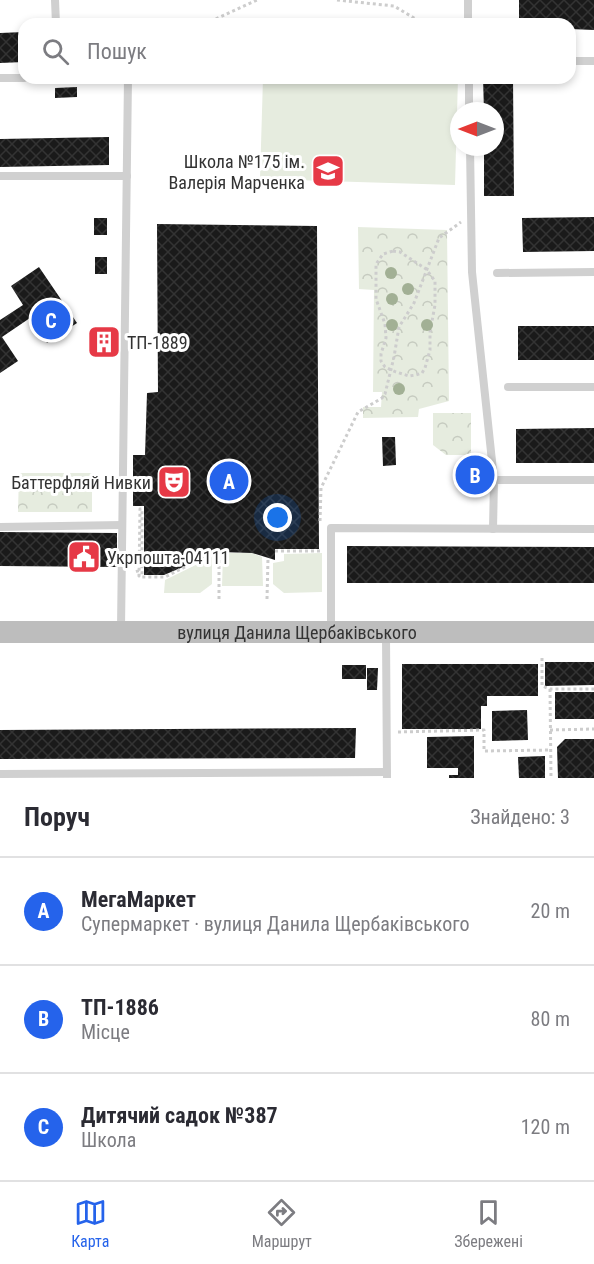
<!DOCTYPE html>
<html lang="uk">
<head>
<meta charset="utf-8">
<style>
	:root { --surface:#fff; --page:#f2f2f3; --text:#2b2b33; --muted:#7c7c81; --line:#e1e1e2; --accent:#2563eb }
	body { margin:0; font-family:"Roboto Condensed",sans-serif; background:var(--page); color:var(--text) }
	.compass { position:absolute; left:450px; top:102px; width:54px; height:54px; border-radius:50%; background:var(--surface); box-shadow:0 3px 9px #0003; rotate:270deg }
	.you { position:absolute; left:278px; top:518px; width:21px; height:21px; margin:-15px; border:4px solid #fff; border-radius:50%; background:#1a73e8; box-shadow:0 0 0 9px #1a73e833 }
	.badge { display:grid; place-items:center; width:39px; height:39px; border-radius:50%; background:var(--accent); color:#fff; font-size:20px; font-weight:700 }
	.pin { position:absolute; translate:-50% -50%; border:3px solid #fff; box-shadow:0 2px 6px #0006 }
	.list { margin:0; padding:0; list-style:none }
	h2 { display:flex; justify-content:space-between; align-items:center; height:78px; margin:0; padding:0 24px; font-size:26px }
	h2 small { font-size:20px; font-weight:400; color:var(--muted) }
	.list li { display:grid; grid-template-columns:39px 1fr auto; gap:18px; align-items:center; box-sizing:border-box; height:108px; padding:0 24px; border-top:2px solid var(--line) }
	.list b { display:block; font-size:22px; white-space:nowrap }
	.list p { margin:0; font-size:20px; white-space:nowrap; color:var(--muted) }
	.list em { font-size:20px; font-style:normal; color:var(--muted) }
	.icon { flex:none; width:33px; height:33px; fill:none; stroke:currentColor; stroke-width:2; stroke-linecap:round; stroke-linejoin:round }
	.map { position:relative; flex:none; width:594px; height:778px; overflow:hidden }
	.search { position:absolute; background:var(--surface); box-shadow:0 3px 9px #0003; left:18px; right:18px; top:18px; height:66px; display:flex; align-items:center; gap:15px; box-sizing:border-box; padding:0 21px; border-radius:18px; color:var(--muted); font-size:22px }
	.sheet { height:402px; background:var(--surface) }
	nav { display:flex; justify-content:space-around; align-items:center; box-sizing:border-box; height:84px; border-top:2px solid var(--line); background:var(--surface); font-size:16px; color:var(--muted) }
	nav a { display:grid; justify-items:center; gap:3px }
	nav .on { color:var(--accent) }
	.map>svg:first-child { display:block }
	.green { fill:#e6ecdf }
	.park { fill:url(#park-crowns) }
	.building { fill:url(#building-cross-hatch) }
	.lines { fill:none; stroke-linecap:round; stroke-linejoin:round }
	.path { stroke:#cdcdcd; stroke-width:3; stroke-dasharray:3 3; stroke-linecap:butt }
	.service { stroke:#d0d0d0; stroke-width:8 }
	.secondary { stroke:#bdbdbd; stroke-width:22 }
	.tree { fill:#a2b095 }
	.labels { text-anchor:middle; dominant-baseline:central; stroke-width:6; stroke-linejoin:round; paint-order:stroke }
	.poi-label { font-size:18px; fill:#333; stroke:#fff; text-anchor:end }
	.street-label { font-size:18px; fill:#333; stroke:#fff }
</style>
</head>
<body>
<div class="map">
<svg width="594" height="778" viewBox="0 0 594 778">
	<defs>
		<pattern id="park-crowns" width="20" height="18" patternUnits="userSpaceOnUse" patternTransform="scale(1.5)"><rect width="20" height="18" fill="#e6ecdf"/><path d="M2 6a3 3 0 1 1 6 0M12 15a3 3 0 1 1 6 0" fill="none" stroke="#c6cbc0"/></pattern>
		<pattern id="building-cross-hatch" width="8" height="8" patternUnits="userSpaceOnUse" patternTransform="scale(1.5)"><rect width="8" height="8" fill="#1a1a1a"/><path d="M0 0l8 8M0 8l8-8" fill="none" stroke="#333"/></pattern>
	</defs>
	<rect width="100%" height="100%" fill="#fff"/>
	<!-- green -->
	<g class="green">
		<path d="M263 78H458L455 185 260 179Z"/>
		<path d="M226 553H252L262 557 263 586H222L223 554Z"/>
		<path d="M322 553V592L284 593 273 584V563L284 561V554Z"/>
		<path d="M212 557V584L200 593H164L165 580Z"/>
	</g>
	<!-- park -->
	<g class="park">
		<path d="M358 227 447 230 449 401 419 409 418 417 363 418V407H381L382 392H373L374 290 359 289Z"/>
		<path d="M433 413H471V455H446L433 445Z"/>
		<path d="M19 473H92V512H18Z"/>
	</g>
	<!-- building -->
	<g class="building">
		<path d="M519 0H594V30L570 29V24H519Z"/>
		<path d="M24 32V62L0 63V33Z"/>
		<path d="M483 78H513L514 196H484V147H495V111H484Z"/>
		<path d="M77 87V97L55 98V88Z"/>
		<path d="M109 137V165L0 167V139Z"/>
		<path d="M594 217V251L523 252 522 218Z"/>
		<rect x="94" y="218" width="13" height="17"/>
		<path d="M157 224 317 226 319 549H275V560L252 553 219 552 164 575H144V506H133V455H145L147 393 158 392Z"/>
		<rect x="95" y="257" width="12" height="17"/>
		<path d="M39 267 77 323 47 343 30 318 2 337 18 361 0 373V320L23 305 11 286Z"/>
		<rect x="518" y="326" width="76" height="34"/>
		<rect x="95" y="331" width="18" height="22"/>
		<path d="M594 428V463H516V429Z"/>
		<path d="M382 437H395L396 465 383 466Z"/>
		<path d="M467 469H484V480L467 481Z"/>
		<path d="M0 532 117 533V567L0 566Z"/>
		<path d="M347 546 594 547V583H347Z"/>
		<path d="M545 662H594V685L545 686Z"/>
		<path d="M402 664H538V696H487V706H481V729H402Z"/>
		<rect x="342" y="665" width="24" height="14"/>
		<path d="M367 668H378L377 690H367Z"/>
		<rect x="555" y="692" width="39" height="27"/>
		<path d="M527 710 528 740 492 741V711Z"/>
		<path d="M356 728 355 758 0 759V730Z"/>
		<path d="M474 736V778H449V775H458V768H427V737Z"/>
		<path d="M565 739H594V778H558L557 747Z"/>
		<path d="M545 756V778H519L518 757Z"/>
	</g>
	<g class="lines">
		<!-- path -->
		<g class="path">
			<path d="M337 0 394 6 424 24"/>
			<path d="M205 24 257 0"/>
			<path d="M393 251 400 252 426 269 435 281V305L430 332V350L425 368 422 373 416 375 409 376 396 372 385 367 381 361V354L386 338 385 324 376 299V264L383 254Z"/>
			<path d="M320 521 321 488 358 412 382 398 385 394 394 357 399 327 414 303 439 238 461 222"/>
			<path d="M275 551H321"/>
			<path d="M135 564 139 576 140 509H142V577H165L185 567"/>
			<path d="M219 599V552"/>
			<path d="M267 599 268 558"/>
			<path d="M542 658V686L550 689H594"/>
			<path d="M550 689 551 778"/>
			<path d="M550 730 594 729"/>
			<path d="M398 732 484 730V751L551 750"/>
		</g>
		<!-- service -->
		<g class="service">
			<path d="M55 0 56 24"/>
			<path d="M468 0V24"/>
			<path d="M570 61H594"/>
			<path d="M0 78H24"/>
			<path d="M469 78V111"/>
			<path d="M470 147 472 272 494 480 493 529"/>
			<path d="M0 176H127"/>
			<path d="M497 273 594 272"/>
			<path d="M508 387H594"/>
			<path d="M494 480H594"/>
			<path d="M0 527 122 525"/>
			<path d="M121 628 128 78"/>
			<path d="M331 630V528L594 529"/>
			<path d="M386 636 387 778"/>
			<path d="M0 774 387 772"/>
		</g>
		<!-- secondary -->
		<path class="secondary" id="s1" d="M0 632H594"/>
	</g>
	<!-- trees -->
	<g class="tree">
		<circle cx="391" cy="273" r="6"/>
		<circle cx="408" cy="289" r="6"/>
		<circle cx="392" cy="299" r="6"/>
		<circle cx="392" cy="325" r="6"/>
		<circle cx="427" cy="325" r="6"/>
		<circle cx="399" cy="389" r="6"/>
	</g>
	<!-- icons -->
	<defs>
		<symbol id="school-square" viewBox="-11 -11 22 22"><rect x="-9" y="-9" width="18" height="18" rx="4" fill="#e63946" stroke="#fff"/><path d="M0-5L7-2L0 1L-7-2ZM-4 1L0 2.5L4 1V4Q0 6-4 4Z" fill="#fff"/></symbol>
		<symbol id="building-square" viewBox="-11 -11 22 22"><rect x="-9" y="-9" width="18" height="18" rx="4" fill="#e63946" stroke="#fff"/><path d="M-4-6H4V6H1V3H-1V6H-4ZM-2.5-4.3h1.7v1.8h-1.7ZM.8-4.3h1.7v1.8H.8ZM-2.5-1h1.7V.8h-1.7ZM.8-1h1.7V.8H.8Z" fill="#fff"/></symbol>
		<symbol id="theatre-square" viewBox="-11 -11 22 22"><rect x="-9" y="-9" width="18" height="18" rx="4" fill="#e63946" stroke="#fff"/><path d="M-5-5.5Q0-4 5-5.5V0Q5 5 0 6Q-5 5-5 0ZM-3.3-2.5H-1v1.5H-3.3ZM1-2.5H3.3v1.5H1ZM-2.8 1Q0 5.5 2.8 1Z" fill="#fff"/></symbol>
		<symbol id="civic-square" viewBox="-11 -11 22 22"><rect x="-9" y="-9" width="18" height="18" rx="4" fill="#e63946" stroke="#fff"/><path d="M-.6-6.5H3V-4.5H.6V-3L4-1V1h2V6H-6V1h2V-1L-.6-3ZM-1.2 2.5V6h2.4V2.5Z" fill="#fff"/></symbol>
	</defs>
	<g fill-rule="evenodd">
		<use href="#school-square" x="309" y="152" width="38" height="38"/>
		<use href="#building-square" x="85" y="323" width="38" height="38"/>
		<use href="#theatre-square" x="155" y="463" width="38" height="38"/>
		<use href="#civic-square" x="65" y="538" width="38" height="38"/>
	</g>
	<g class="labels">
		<!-- poi labels -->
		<g class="poi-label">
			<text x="305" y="161">Школа №175 ім.<tspan x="305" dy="21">Валерія Марченка</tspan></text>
			<text x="127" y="342" text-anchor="start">ТП-1889</text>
			<text x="151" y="482">Баттерфляй Нивки</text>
			<text x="107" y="557" text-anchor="start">Укрпошта-04111</text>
		</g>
		<!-- street labels -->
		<g class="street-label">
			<text stroke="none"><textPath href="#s1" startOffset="297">вулиця Данила Щербаківського</textPath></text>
		</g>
	</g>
</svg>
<svg class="compass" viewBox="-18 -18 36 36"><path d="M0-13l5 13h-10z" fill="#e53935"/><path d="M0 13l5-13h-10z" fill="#7c7c81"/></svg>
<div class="you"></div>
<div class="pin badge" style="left:229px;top:481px">A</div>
<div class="pin badge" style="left:475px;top:475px">B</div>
<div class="pin badge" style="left:51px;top:320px">C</div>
<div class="search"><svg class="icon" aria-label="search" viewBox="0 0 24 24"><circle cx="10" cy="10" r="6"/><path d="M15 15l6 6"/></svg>Пошук</div>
</div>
<section class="sheet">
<h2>Поруч<small>Знайдено: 3</small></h2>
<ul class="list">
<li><span class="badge">A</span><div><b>МегаМаркет</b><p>Супермаркет · вулиця Данила Щербаківського</p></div><em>20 m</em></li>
<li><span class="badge">B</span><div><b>ТП-1886</b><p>Місце</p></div><em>80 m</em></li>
<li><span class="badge">C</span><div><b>Дитячий садок №387</b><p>Школа</p></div><em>120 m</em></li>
</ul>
</section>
<nav>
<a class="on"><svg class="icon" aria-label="map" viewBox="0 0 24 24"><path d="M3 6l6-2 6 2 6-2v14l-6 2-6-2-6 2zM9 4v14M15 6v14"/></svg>Карта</a>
<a><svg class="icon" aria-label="directions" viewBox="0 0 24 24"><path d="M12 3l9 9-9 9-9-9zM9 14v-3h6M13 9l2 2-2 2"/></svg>Маршрут</a>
<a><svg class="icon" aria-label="saved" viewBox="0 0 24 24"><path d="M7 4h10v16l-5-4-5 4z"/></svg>Збережені</a>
</nav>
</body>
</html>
